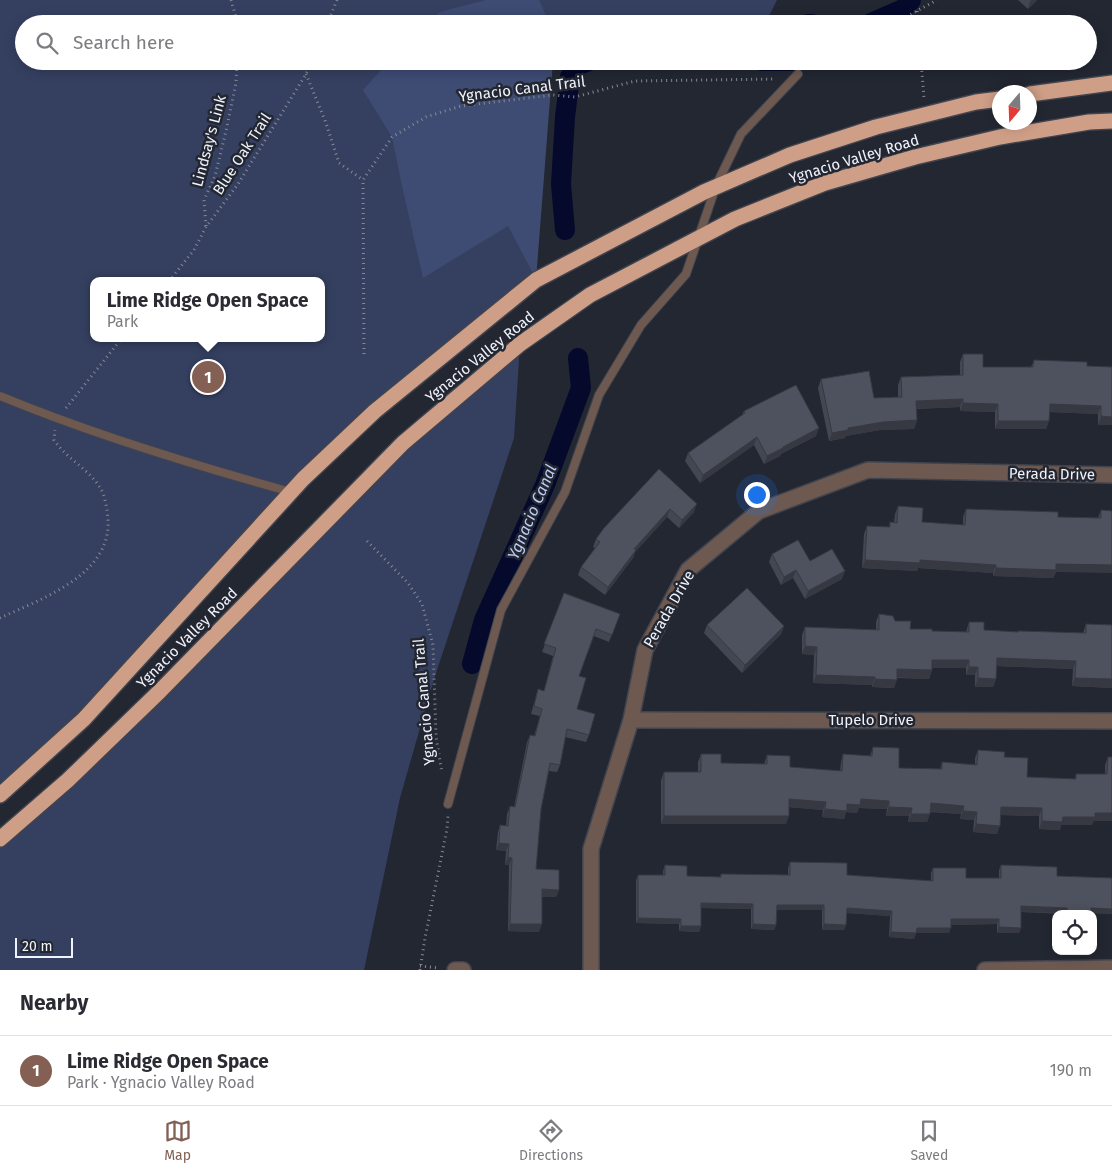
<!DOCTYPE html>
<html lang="en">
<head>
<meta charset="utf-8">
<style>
	:root { --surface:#fff; --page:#f2f2f3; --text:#2b2b33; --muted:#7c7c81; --line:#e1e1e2; --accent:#846054 }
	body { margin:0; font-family:"Fira Sans",sans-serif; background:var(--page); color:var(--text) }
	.controls { position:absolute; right:15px; bottom:15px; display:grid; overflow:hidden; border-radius:10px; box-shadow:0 2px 12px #0003 }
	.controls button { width:45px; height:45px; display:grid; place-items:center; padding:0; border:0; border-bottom:1px solid var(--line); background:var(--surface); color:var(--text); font:25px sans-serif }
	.compass { position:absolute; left:992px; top:85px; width:45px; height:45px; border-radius:50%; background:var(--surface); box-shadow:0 2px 12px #0003; rotate:199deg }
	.scale { position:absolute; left:15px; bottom:12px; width:58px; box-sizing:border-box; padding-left:5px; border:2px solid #f1f3fb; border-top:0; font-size:14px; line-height:18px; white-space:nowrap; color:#f1f3fb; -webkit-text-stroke:4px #232732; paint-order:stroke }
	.you { position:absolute; left:756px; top:494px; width:18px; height:18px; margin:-12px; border:4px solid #fff; border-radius:50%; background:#1a73e8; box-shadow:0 0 0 8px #1a73e833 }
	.badge { display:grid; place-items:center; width:32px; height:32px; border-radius:50%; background:var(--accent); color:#fff; font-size:16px; font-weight:700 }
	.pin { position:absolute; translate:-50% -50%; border:2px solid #fff; box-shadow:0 1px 5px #0006 }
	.popup { position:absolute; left:90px; top:277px; width:235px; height:65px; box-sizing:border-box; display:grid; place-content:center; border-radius:10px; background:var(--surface); filter:drop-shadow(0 1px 4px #0005); font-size:16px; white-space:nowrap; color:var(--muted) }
	.popup b { font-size:19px; color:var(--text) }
	.popup::after { content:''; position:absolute; left:50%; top:100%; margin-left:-10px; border:10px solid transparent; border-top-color:var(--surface) }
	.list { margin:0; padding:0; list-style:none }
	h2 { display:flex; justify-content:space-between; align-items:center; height:65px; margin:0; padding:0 20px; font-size:21px }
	h2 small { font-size:16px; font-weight:400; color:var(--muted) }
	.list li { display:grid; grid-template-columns:32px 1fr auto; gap:15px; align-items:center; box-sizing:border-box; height:70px; padding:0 20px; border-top:1px solid var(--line) }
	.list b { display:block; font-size:19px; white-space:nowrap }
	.list p { margin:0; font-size:16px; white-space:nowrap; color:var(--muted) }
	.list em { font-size:16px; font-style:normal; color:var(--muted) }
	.icon { flex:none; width:28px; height:28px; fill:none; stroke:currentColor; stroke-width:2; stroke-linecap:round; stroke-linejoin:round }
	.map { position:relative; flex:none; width:1112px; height:970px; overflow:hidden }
	.search { position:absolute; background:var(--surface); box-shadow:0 2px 12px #0003; left:15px; right:15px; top:15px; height:55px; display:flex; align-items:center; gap:12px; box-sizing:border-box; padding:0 18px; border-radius:28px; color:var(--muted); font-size:19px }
	.sheet { height:135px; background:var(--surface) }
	nav { display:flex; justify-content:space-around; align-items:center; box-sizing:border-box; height:70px; border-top:1px solid var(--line); background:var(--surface); font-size:14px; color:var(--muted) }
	nav a { display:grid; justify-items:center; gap:2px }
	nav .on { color:var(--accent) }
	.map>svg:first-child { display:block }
	.green { fill:#354061; fill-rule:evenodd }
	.forest { fill:#3e4b73 }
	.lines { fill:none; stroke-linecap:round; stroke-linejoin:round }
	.canal { stroke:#05092b; stroke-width:20 }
	.lane-casing { stroke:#40444e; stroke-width:10 }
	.street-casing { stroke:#40444e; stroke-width:18 }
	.highway-casing { stroke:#40444e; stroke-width:18 }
	.path { stroke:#878a94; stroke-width:3; stroke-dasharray:1 4; stroke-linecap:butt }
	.lane { stroke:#6e5950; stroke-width:8 }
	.street { stroke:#6e5950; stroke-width:15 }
	.highway { stroke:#cf9e87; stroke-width:15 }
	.wall { fill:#434752 }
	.shaded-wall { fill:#373942 }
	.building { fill:#4e525f; stroke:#373942 }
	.labels { text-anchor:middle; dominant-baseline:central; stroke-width:5; stroke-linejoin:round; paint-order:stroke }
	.street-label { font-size:15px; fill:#f1f3fb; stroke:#232732 }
	.water-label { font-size:16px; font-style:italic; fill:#bdccf4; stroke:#232732 }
</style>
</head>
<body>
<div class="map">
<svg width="1112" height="970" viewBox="0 0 1112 970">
	<rect width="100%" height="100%" fill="#232732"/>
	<!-- green -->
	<g class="green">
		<path d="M0 0H777L765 24H24V61H424L536 280 375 411 84 719 0 795ZM94 281H322V338H94Z"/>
		<path d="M520 344 514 438 434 679 400 798 364 970H0V839L403 443Z"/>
	</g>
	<!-- forest -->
	<g class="forest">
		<path d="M486 0H539L550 24H426L440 12Z"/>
		<path d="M389 61H553L536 280 508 226 423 278 402 186 392 137 363 90Z"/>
	</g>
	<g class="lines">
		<!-- canal -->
		<g class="canal">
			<path d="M808 24H812"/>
			<path d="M869 24 903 9 911 0"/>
			<path d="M761 61H793"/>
			<path d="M565 230 561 184 565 117 570 77 578 65 589 61"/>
			<path d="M472 664 484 620 545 485 581 388 578 358"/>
		</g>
		<defs>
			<g id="lane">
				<path d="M0 396C94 435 193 465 291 492"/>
				<path d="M448 804 501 610 565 492 599 395 641 325 686 274 716 186 741 134 798 74"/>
			</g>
			<g id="street">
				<path d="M631 720 1112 721"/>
				<path d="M455 970H463"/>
				<path d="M591 970V849L631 720 645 650 688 570 759 511 868 470 1112 475"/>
				<path d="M985 970 1112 968"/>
			</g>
			<g id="highway">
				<path d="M1030 94 1112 83"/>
				<path d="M0 795 84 719 303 479 375 411 536 280 704 192 790 155 876 127 976 102 1000 99"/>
				<path d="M0 839 68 780 160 691 403 443 520 344 590 295 735 219 825 183 915 157 1000 137 1089 122 1112 121"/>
			</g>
		</defs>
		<!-- lane casing -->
		<use href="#lane" class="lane-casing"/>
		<!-- street casing -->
		<use href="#street" class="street-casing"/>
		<!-- highway casing -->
		<use href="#highway" class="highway-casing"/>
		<!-- path -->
		<g class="path">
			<path d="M231 0 238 24"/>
			<path d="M917 11 918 24"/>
			<path d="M327 24 337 0"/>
			<path d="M893 24 937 0"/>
			<path d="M921 61 924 98"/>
			<path d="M810 68 823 61"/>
			<path d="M306 74 326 123 339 163 363 180"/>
			<path d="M206 226 204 200 215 176 226 131 236 83 237 61"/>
			<path d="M169 281 194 250 206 227 238 184 306 74 312 61"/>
			<path d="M364 354 363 180 392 137 426 117 461 106 553 95 575 97 635 81 775 79"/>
			<path d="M66 408 122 338"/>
			<path d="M367 541 408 583 422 604 433 645 436 737 442 773"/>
			<path d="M0 618C41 599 112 575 108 519 107 509 105 494 99 486 87 468 66 458 54 440L55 430"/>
			<path d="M420 966 439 968"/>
			<path d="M420 970 425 938 447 829 448 816"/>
		</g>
		<!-- lane -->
		<use href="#lane" class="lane"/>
		<!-- street -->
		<use href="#street" class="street"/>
		<!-- highway -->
		<use href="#highway" class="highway"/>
	</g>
	<!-- wall -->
	<g class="wall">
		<path d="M1018 0H1037L1028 9Z"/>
		<path d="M963 354 983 367H1031L1034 360 1087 366 1112 367V425H1098V414L1050 412 1049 421 1046 429H995V412L960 411V407L916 409 917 420 914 429 880 430 846 436 845 438 829 441 818 388 821 379 874 398 898 397V385L901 377 960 375V362Z"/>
		<path d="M744 411 816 436 781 454 780 456 764 464 754 445 700 483 685 461 688 453 742 415Z"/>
		<path d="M659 469 694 512 679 528 667 517 635 552 633 558 605 595 578 575 581 567 595 548 593 547 596 539Z"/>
		<path d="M898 506 922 522 963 525V517L966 509 1058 517 1098 518 1101 510 1112 511 1056 572 1053 578 993 576V573L918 568 917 571 862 568 864 534 867 526 889 527 890 522H894L895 514Z"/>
		<path d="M772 554 810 561 842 579 805 599 793 578 781 585 769 562Z"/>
		<path d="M564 593 620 614 609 642 594 636 579 676 577 709 589 735 586 742 565 737 560 765 557 772 549 771 541 809 536 869 559 890 556 897H542L539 932 508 931 509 865H505L506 851 496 850 498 832 500 825 506 826 507 814 510 806 514 807 527 742 530 735 534 736 540 716 531 714 538 689 544 691 553 656 542 652Z"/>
		<path d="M879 614 895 621 910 629 932 631 966 632 969 622 984 630 1017 632 1018 631 1083 633 1086 624 1112 625V688L1072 686 1073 669 996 666V679L993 687H975V675H966V668H932V670L929 679 897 678 894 688 872 687V685L813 683 814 655 802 654V635L805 627 876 630V622Z"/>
		<path d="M707 625 784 626 781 634 742 673 704 633Z"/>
		<path d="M873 747 899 768 940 769 942 762 975 765V758L978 750 1004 757 1027 777 1075 779 1076 774H1105V765L1108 757H1112L1092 825H1061L1060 830 1039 829V816L1001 815 997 834 973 832 974 820 960 819 961 814 930 812 927 822H908L909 816H886L887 809 859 808 857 813 846 812 844 819 822 817 823 810 789 807 786 824H661V780L664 772H698V762L701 754 721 763 764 764 767 755 790 767 840 771 841 762 843 754 870 756Z"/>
		<path d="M790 862 847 875 931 881V873L933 868 966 878H999V870L1001 865 1057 876 1112 878V914L1091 913 1065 914 1021 912V928L1019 933H997V924L951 925 949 933H916L914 939 889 937 890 916 847 913 846 925 844 930H822V910H777L776 925 774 930 751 929V909L701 908V926L699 932 679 931V924L636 923V880L638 875H663V871L665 865 687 876 720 877 721 874 788 875V868Z"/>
	</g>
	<!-- shaded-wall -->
	<g class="shaded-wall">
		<path d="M1032 0H1037L1028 9 1030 1Z"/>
		<path d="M963 399 960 407 913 409 916 401Z"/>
		<path d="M963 403 998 404 995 412 960 411Z"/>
		<path d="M1050 404 1101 406 1098 414 1047 412Z"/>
		<path d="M1101 416 1112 417V425H1098Z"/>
		<path d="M917 420 914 429 880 430 846 436 845 438 829 441 832 433 848 428 883 422Z"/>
		<path d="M998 421H1049L1046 429H995Z"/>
		<path d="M819 428 816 436 781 454 780 456 764 464 767 456 783 447Z"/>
		<path d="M757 437 754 445 700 483 703 475Z"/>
		<path d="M697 504 694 512 679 528 682 520Z"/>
		<path d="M670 509 667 517 635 552 633 558 605 595 608 587 634 549Z"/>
		<path d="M865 560H920L996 565 993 573 918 568 917 571 862 568Z"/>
		<path d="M1056 564 1112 565V573L1056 572 1053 578 993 576 996 568Z"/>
		<path d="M796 570 793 578 781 585 784 577Z"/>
		<path d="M845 571 842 579 805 599 808 591Z"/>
		<path d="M784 626 781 634 742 673 745 665Z"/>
		<path d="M805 646 817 647 814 655 802 654Z"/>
		<path d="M997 658 1076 661 1073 669 994 666Z"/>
		<path d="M932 660H969L966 668H929Z"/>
		<path d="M969 667H978L975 675H966Z"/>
		<path d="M897 669 932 670 929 679 894 677Z"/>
		<path d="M816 675 875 677 872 685 813 683Z"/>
		<path d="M978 678 996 679 993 687H975Z"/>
		<path d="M1075 678 1112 679V688L1072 686Z"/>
		<path d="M875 679 897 680 894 688 872 687Z"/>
		<path d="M789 799 826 802 823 810 786 807Z"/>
		<path d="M861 799 889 801 887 809 859 808 857 813 846 812 844 819 822 817 825 809Z"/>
		<path d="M931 803 964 806 961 814 928 811Z"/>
		<path d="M889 807 912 808 909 816H886Z"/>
		<path d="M1001 807 1042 808 1039 816 998 815Z"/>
		<path d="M963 811 977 812 974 820 960 819Z"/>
		<path d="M1095 813H1112V821H1094L1092 825H1061L1060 830 1039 829 1042 821 1063 817Z"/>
		<path d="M911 814H930L927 822H908Z"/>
		<path d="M664 816H789L786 824H661Z"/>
		<path d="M976 824 1000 826 997 834 973 832Z"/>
		<path d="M499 843 509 844 506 851 496 850Z"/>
		<path d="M508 857 512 858 509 865H505Z"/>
		<path d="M542 889 559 890 556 897H540Z"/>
		<path d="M701 903 753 904 751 909 699 908Z"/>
		<path d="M777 905H824L822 910H775Z"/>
		<path d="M1021 906 1067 908 1065 913 1019 912Z"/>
		<path d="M847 908 892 911 890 916 845 913Z"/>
		<path d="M1091 908 1112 909V914L1089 913Z"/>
		<path d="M638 918 681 919 679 924 636 923Z"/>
		<path d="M951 919H999L997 924 949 925Z"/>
		<path d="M510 924H542L539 932 508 931Z"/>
		<path d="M753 924 776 925 774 930 751 929Z"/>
		<path d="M824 924 846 925 844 930H822Z"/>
		<path d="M681 926H701L699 932 679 931Z"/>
		<path d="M999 927 1021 928 1019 933H997Z"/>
		<path d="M917 928H951L949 933H916L914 939 889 937 891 932Z"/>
	</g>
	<!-- building -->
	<g class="building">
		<path d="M963 354H983V367H1033L1034 360 1087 362V366L1112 367V417L1101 416V406L1050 404 1049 421H998V404L963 403V399L916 401 917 420 883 422 848 428V430L832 433 821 379 869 371 874 398 902 397 901 377 963 375Z"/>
		<path d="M796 385 819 428 783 447V448L767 456 757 437 703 475 688 453 745 413 744 411Z"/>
		<path d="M659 469 697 504 682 520 670 509 634 549 636 550 608 587 581 567 600 542 596 539 604 528Z"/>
		<path d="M898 506 923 508 922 522 965 525 966 509 1058 512V517L1101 518V510L1112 511V565L1056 564V570L996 568V565L920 560V563L865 560 867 526 890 527V522L897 523Z"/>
		<path d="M798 540 810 561 832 549 845 571 808 591 796 570 784 577 772 554Z"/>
		<path d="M747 588 784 626 745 665 707 625Z"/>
		<path d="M564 593 620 614 612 635 596 629 579 676 586 678 577 709 595 714 589 735 567 729 560 765 550 763 541 809 536 869 559 870V890L542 889V924H510L512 858 508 857 509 844 499 843 500 825 508 826 510 806 515 807 530 735 535 736 542 709 534 706 538 689 544 691 556 648 544 644Z"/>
		<path d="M879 614 893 616 895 621H911L910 629H932V631L969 632V622H984V630L1018 632V631L1086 633V624L1112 625V679L1075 678 1076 661 997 658 996 679 978 678V667H969V660H932V670L897 669V680L875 679V677L816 675 817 647 805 646V627L879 630Z"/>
		<path d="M873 747 899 748V768L942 769V762L977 765 978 750 1005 752 1004 757 1028 758 1027 777 1076 779V774H1107L1108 757H1112V813H1095V817H1063L1062 822 1042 821V808L1001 807 1000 826 976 824 977 812 963 811 964 806 931 803 930 814H911L912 808 889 807V801L861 799 860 805 847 804V811L825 809 826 802 789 799V816H664V772H701V754H721V763L767 764V755L790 756V767L842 771 843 754 872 756Z"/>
		<path d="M790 862 847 863V875L933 881V868H966V878H1001V865L1057 867V876L1112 878V909L1091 908V914H1067V908L1021 906V928L999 927V919H951V928H917L916 933 891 932 892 911 847 908 846 925 824 924V905H777L776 925 753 924V904L701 903V926H681V919L638 918V875H665V865L687 866V876L721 877V874L790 875Z"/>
	</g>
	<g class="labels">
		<!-- street labels -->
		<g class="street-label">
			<text transform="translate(522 89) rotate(-7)">Ygnacio Canal Trail</text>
			<text transform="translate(209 141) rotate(-75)">Lindsay's Link</text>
			<text transform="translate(242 154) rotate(-57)">Blue Oak Trail</text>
			<text transform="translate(854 159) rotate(-17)">Ygnacio Valley Road</text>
			<text transform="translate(480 357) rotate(-39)">Ygnacio Valley Road</text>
			<text transform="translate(1052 474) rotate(1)">Perada Drive</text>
			<text transform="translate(669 609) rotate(-60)">Perada Drive</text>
			<text transform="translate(187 638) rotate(-45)">Ygnacio Valley Road</text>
			<text transform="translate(424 702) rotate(-95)">Ygnacio Canal Trail</text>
			<text x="871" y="720">Tupelo Drive</text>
		</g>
		<!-- water labels -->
		<g class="water-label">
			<text transform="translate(532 512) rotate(-67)">Ygnacio Canal</text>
		</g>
	</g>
</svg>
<div class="controls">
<button><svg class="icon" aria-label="locate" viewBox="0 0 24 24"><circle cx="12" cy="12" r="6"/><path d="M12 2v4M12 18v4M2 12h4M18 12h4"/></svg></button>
</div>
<svg class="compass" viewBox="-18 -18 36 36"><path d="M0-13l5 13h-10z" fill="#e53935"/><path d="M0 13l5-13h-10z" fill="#7c7c81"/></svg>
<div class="scale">20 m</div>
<div class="you"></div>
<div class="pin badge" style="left:208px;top:377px">1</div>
<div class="popup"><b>Lime Ridge Open Space</b>Park</div>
<div class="search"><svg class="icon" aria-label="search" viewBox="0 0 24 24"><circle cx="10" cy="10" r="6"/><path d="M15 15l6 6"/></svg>Search here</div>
</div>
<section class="sheet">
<h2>Nearby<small></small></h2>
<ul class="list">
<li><span class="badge">1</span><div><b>Lime Ridge Open Space</b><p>Park · Ygnacio Valley Road</p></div><em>190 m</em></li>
</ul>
</section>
<nav>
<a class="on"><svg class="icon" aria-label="map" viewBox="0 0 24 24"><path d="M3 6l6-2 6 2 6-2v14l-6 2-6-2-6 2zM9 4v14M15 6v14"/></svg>Map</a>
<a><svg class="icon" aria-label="directions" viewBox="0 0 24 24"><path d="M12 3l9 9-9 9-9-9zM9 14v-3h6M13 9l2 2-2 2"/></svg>Directions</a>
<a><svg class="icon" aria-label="saved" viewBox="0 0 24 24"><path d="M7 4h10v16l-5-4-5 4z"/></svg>Saved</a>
</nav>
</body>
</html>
